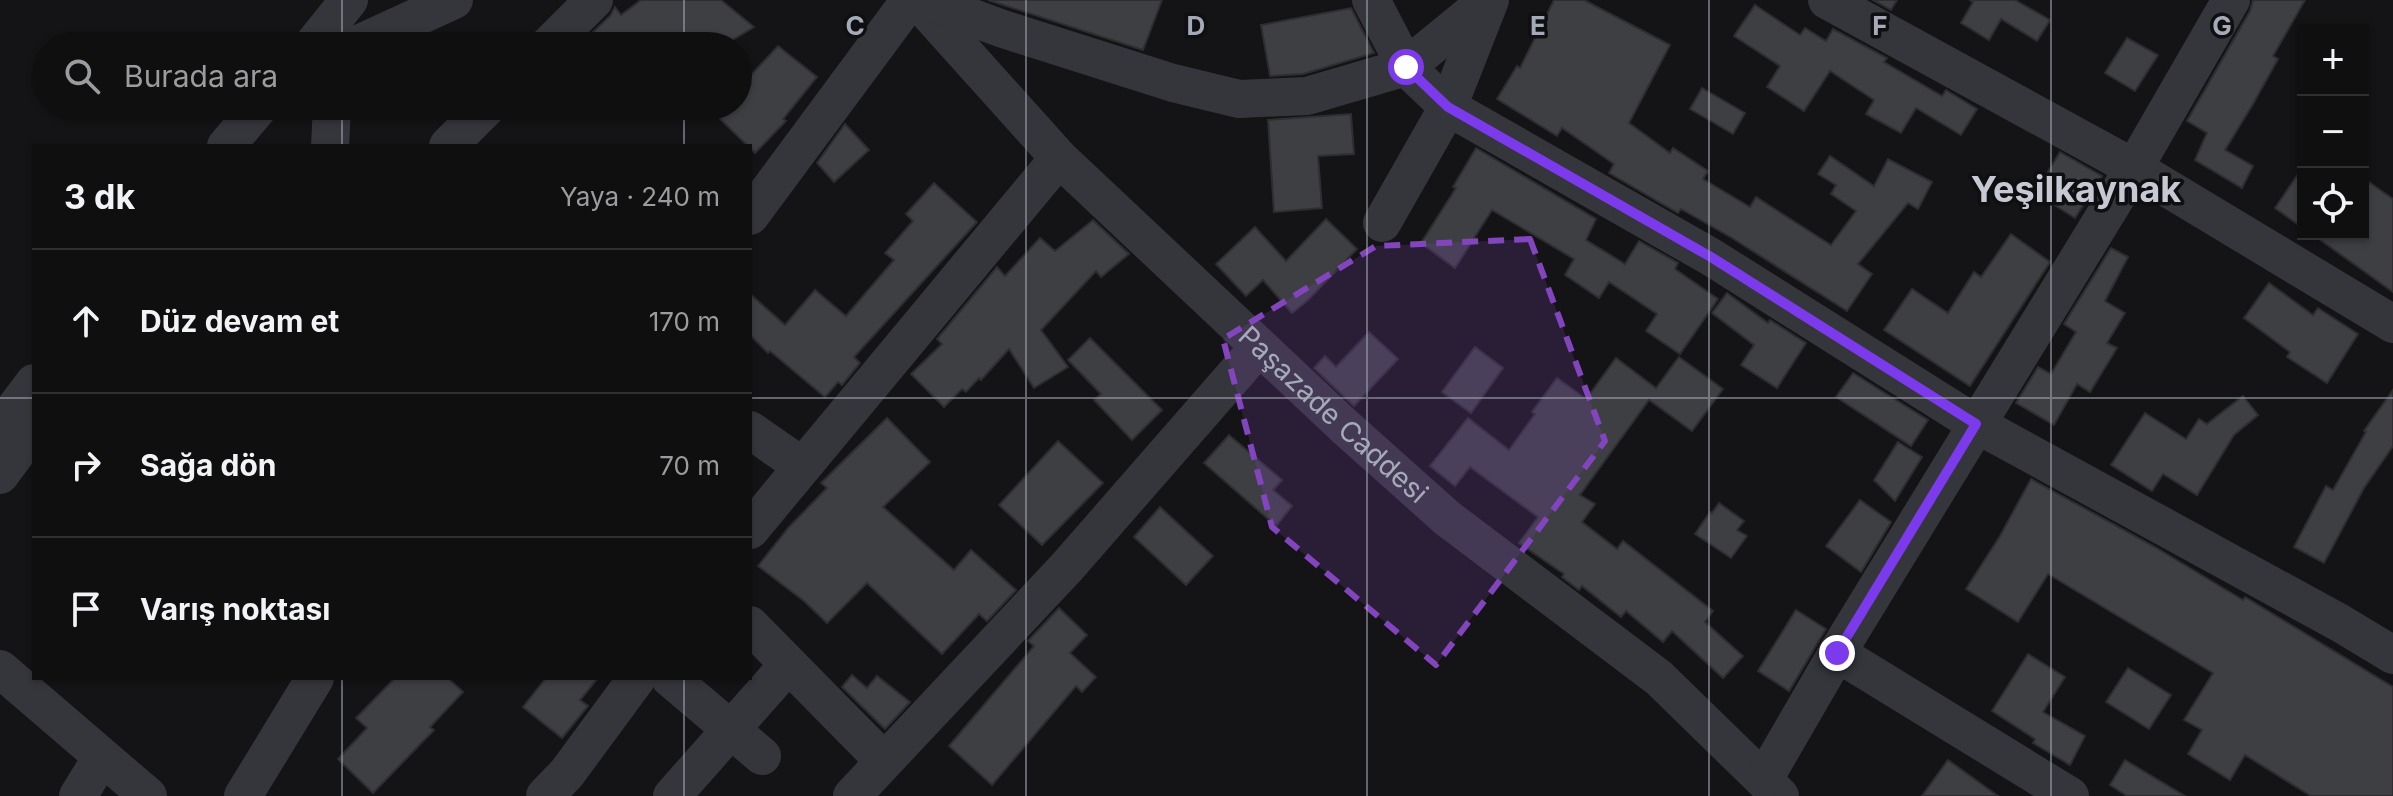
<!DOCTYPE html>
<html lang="tr">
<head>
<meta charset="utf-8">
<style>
	:root { --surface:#0f0f10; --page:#181819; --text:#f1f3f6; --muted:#9b9c9f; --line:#2f2f30 }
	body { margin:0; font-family:Inter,sans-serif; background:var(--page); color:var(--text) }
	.controls { position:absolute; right:24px; top:24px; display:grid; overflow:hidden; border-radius:0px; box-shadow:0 2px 6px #0004 }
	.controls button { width:72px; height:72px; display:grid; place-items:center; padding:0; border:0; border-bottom:2px solid var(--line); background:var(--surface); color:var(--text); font:40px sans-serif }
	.stop { position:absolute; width:24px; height:24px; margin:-18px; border:6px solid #7c3aed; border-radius:50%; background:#fff }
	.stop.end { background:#7c3aed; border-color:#fff; box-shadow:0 2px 8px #0008 }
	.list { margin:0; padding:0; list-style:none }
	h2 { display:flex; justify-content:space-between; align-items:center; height:104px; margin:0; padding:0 32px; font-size:34px }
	h2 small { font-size:26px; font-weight:400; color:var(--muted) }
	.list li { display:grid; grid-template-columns:52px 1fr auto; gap:24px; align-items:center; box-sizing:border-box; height:144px; padding:0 32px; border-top:2px solid var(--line) }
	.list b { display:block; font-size:30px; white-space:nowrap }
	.list em { font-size:26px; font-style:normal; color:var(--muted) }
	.icon { flex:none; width:44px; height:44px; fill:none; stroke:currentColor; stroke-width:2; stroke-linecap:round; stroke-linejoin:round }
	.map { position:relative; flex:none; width:2393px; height:796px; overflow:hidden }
	.search { position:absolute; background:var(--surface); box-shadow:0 2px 6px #0004; left:32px; top:32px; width:720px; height:88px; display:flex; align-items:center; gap:20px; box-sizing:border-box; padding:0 28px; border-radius:44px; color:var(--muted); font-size:30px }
	.panel { position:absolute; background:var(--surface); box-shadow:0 2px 6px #0004; left:32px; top:144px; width:720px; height:536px; border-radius:0px }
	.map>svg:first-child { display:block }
	.building { fill:#3e3f43; stroke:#2e2e32; stroke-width:2 }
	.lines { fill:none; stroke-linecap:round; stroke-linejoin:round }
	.minor { stroke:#35363b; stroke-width:38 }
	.route { stroke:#7c3aed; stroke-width:10 }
	.marked { fill:#8345bd; fill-opacity:0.2; stroke:#8345bd; stroke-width:6; stroke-dasharray:16 10; stroke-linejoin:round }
	.grid { fill:none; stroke:#a4aab7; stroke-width:2; stroke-opacity:0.55 }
	.labels { text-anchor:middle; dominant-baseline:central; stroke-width:7; stroke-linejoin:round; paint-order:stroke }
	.street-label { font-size:28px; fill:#a4aab7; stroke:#0f0f11 }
	.district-label { font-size:36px; font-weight:bold; fill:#c6c9d3; stroke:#0f0f11 }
	.grid-label { font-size:26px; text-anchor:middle; font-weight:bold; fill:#a4aab7; stroke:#0f0f11; stroke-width:7; stroke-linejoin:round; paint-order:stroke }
</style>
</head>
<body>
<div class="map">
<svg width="2393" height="796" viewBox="0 0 2393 796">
	<rect width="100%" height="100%" fill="#141416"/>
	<!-- building -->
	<g class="building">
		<path d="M641 0H721L754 27 722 46H596L589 36 610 16 615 7 621 15Z"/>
		<path d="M988 0H1162L1143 50Z"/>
		<path d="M1554 0H1584L1670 45 1629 123 1670 153 1673 148 1708 171 1703 179 1750 207 1756 197 1831 245 1856 211 1831 194 1836 185 1818 174 1830 156 1874 186 1888 159 1932 182 1918 209 1908 203 1858 264 1872 274 1847 311 1732 238 1681 209 1678 213 1609 173 1614 164 1562 128 1557 136 1497 99 1517 66 1520 68Z"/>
		<path d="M1873 0H1897L1891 10Z"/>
		<path d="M1970 0H2015L2050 20 2037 41 2001 19 1989 40 1961 23 1973 2Z"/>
		<path d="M2253 0H2305L2273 56 2278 59 2253 104 2225 150 2253 166 2242 188 2195 160 2207 133 2187 121 2250 11Z"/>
		<path d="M1755 5 1800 35 1805 28 1826 41 1833 29 1887 58 1884 62 1942 96 1946 90 1977 109 1961 135 1916 108 1901 133 1866 114 1874 100 1830 71 1804 111 1767 87 1780 66 1734 36Z"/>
		<path d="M1351 8 1374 53 1303 74 1270 76 1261 25Z"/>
		<path d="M2127 38 2158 55 2135 91 2105 73Z"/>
		<path d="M778 46 817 77 783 119 786 121 755 153 707 106H738V89Z"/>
		<path d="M1702 88 1745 113 1733 134 1690 109Z"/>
		<path d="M1351 114 1354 154 1318 156 1322 208 1274 212 1268 120Z"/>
		<path d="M845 124 869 150 834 182 817 163Z"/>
		<path d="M1476 148 1596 219 1586 240 1625 264 1639 241 1678 263 1675 269 1718 299 1680 354 1646 331 1657 314 1609 282 1599 298 1565 275 1574 259 1492 210 1455 268 1421 243 1456 188 1453 187Z"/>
		<path d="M2060 152 2102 176 2075 218 2035 193Z"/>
		<path d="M2303 167V228L2275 208Z"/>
		<path d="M2363 178 2393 199V292L2312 234H2363Z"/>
		<path d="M934 183 977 222 854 357 860 363 842 385 838 382 825 397 770 351 768 353 750 335V294L785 325 815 290 846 316 894 260 885 253 913 221 906 214Z"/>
		<path d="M1326 219 1357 249 1308 300 1292 313 1263 280 1246 296 1216 264 1255 227 1286 261Z"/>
		<path d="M1093 220 1129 254 1101 277 1096 271 1041 330 1068 367 1034 388 1009 349 981 380 979 378 966 392 962 389 944 407 911 374 942 344 937 339 997 267 1005 276 1040 238 1055 251Z"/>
		<path d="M2011 234 2050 262 1970 386 1884 330 1912 289 1948 313 1974 272 1981 277Z"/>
		<path d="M2111 248 2128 257 2105 301 2125 313 2107 343 2117 348 2090 392 2077 384 2054 425 2016 403 2038 367 2051 374 2076 332 2064 324Z"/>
		<path d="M2269 283 2313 315 2318 308 2358 334 2327 383 2287 357 2290 352 2244 318Z"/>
		<path d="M1727 293 1768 323 1770 320 1806 343 1777 388 1741 365 1754 345 1712 313Z"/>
		<path d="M1369 332 1398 359 1354 406 1314 368 1325 356 1336 367Z"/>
		<path d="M1090 338 1162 410 1132 440 1094 400 1101 394 1068 360Z"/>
		<path d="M1475 347 1503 368 1471 413 1442 392Z"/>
		<path d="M1679 357 1723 389 1692 431 1649 400 1580 495 1595 504 1582 522 1617 549 1623 541 1713 611 1705 622 1743 656 1723 678 1672 631 1663 642 1626 611 1621 617 1582 586 1579 590 1562 577 1564 574 1519 543 1538 517 1470 467 1455 486 1430 466 1468 418 1509 450 1535 414 1532 412 1557 378 1586 399 1616 358 1656 388Z"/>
		<path d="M1853 373 1928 420 1911 446 1836 397Z"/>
		<path d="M2393 390V446L2364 488 2324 563 2294 547 2326 486 2333 490 2366 432 2364 431Z"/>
		<path d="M2243 396 2258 415 2234 435 2197 495 2163 474 2152 491 2111 465 2145 413 2186 439 2199 419 2207 424Z"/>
		<path d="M887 418 930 462 883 507 954 570 971 550 1016 590 987 621 979 614 942 654 867 583 827 623 804 601 758 566 789 527 827 488 821 483Z"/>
		<path d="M1229 435 1282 480 1273 490 1292 506 1276 526 1204 463Z"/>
		<path d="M1058 441 1103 483 1042 545 999 505Z"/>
		<path d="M1898 442 1922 457 1895 501 1874 480Z"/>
		<path d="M2031 479 2155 547 2243 600 2245 597 2393 687V796H2311L2245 755 2230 780 2188 754 2202 730 2184 720 2213 673 2048 574 2018 622 1966 589 2000 536Z"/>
		<path d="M1860 500 1891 522 1861 572 1826 546Z"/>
		<path d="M1719 503 1744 521 1737 530 1747 536 1731 558 1695 534 1710 512 1712 513Z"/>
		<path d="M1160 507 1213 556 1186 585 1134 537Z"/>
		<path d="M1059 608 1087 635 1070 653 1096 677 1082 692 1076 686 992 785 949 746 1034 646 1028 641Z"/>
		<path d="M1796 610 1826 629 1789 691 1758 671Z"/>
		<path d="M2028 654 2065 677 2043 712 2085 736 2070 765 2033 743 2035 739 1992 711Z"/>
		<path d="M2128 668 2171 695 2149 729 2106 702Z"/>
		<path d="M852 675 867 688 877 676 910 702 885 729 842 687Z"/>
		<path d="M395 678H448L463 692 430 727 434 730 373 793 338 759 367 728 356 718Z"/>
		<path d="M546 678H598L580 700 588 706 562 738 523 707Z"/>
		<path d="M1948 760 1998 796H1922Z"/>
		<path d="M2125 760 2185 796H2127L2110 785Z"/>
	</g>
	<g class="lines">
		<!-- minor -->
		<g class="minor">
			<path id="s1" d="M917 0 1059 158 1344 426 1447 518 1659 678 1780 796"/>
			<path d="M924 0 1003 29 1173 83 1239 99 1307 96 1406 67 1488 0"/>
			<path d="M1371 0 1406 67 1448 107 1711 257 1976 424 2340 623 2393 655"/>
			<path d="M1827 0 2134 168 2393 324"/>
			<path d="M312 46 349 0"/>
			<path d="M354 46 454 0"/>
			<path d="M548 46 594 0"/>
			<path d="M226 146 260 106"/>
			<path d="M330 146 332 106"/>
			<path d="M448 146 488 106"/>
			<path d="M750 216 910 0"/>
			<path d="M1382 223 1448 107 1490 0"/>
			<path d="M0 428 34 383"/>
			<path d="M750 430 802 466"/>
			<path d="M0 475 34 429"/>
			<path d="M750 530 1059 158"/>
			<path d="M750 625 884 761"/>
			<path d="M0 669 148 796"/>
			<path d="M670 678 762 756"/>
			<path d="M1764 779 1837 653"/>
			<path d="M78 796 102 757"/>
			<path d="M243 796 315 678"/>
			<path d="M545 796 567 773 637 678"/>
			<path d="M672 796 788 665"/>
			<path d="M852 796 1067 567 1259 347"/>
			<path d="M2070 796 1837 653 2134 168 2231 0"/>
		</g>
	</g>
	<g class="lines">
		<!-- route -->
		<path class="route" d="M1406 67 1448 107 1711 257 1976 424 1837 653"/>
	</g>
	<!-- marked area -->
	<path class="marked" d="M1530 239 1605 441 1436 665 1272 527 1223 339 1376 246Z"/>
	<!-- grid -->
	<path class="grid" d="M342 0V46M684 0V46M1026 0V796M1367 0V796M1709 0V796M2051 0V796M342 106V146M684 106V146M0 398H34M750 398H2393M342 678V796M684 678V796"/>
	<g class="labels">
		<!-- street labels -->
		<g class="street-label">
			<text stroke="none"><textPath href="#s1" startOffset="588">Paşazade Caddesi</textPath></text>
		</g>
		<!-- district labels -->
		<g class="district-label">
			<text x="2076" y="189">Yeşilkaynak</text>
		</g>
	</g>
	<g class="grid-label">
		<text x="855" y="35">C</text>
		<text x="1196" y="35">D</text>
		<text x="1538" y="35">E</text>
		<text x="1880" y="35">F</text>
		<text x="2222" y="35">G</text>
	</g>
</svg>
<div class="controls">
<button>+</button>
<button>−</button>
<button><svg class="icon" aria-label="locate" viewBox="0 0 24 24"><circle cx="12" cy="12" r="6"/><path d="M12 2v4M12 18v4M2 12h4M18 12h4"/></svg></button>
</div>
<div class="stop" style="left:1406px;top:67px"></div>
<div class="stop end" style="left:1837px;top:653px"></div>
<div class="search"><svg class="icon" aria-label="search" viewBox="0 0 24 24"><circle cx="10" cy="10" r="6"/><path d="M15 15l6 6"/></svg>Burada ara</div>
<section class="panel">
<h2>3 dk<small>Yaya · 240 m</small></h2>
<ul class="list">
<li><svg class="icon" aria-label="ahead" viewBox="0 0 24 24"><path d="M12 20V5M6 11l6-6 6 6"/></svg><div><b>Düz devam et</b></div><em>170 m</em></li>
<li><svg class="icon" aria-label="right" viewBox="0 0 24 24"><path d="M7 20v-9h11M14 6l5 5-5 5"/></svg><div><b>Sağa dön</b></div><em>70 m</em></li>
<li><svg class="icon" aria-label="arrive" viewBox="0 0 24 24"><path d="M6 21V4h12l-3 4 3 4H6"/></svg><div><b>Varış noktası</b></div></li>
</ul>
</section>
</div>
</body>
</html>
